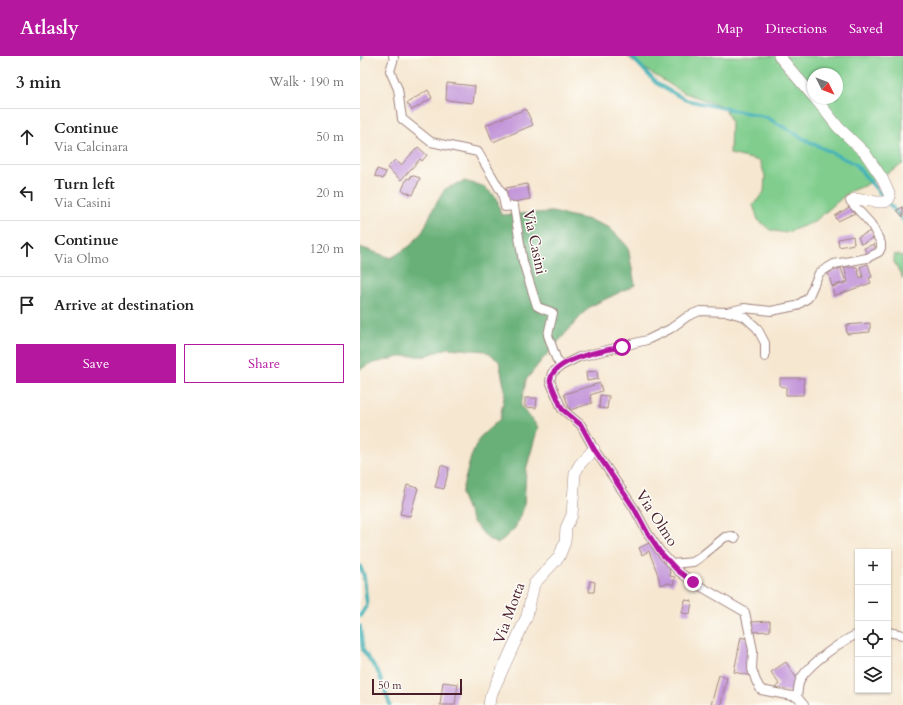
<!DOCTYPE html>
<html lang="en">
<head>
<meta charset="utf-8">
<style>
	:root { --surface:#fff; --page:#f2f2f2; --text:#222; --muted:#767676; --line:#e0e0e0; --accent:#b5179e }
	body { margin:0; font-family:Cardo,serif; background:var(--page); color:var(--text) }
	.controls { position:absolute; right:12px; bottom:12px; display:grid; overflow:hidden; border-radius:0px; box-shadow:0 1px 3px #0004 }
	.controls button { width:36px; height:36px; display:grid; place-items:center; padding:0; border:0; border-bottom:1px solid var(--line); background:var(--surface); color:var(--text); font:20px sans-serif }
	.compass { position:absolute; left:447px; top:12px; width:36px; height:36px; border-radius:50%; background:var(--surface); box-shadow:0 1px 3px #0004; rotate:132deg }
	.scale { position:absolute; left:12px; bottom:10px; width:90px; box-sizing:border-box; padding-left:4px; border:2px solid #4a1f2b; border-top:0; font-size:11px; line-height:14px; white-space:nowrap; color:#4a1f2b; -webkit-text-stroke:3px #fdfcf7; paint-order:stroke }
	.stop { position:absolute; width:12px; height:12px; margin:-9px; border:3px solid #b5179e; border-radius:50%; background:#fff }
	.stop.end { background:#b5179e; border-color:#fff; box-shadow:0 1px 4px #0008 }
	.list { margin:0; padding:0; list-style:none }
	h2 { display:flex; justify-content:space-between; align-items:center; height:52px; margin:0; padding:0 16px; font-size:17px }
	h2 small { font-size:13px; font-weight:400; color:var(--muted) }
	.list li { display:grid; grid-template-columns:26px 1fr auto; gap:12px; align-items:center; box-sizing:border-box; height:56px; padding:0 16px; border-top:1px solid var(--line) }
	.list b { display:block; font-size:15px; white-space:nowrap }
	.list p { margin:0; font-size:13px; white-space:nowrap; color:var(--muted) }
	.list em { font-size:13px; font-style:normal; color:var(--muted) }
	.actions { display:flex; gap:8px; padding:12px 16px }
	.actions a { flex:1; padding:9px 0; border:1px solid var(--accent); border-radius:0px; text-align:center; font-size:14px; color:var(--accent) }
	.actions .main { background:var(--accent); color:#fff }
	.icon { flex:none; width:22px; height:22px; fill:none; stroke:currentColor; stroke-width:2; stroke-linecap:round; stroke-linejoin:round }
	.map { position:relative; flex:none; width:543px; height:649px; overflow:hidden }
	header { display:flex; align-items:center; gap:24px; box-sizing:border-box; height:56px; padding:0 20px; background:var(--accent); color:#fff }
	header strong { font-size:19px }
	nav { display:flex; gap:22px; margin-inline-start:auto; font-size:14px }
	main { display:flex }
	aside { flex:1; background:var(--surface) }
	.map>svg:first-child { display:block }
	.green { fill:#80cd8d; stroke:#65765c; fill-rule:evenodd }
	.forest { fill:#68b078; stroke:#596852 }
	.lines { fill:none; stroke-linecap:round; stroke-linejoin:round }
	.stream { stroke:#40b1b7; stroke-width:3.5 }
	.building { fill:#c395d9 }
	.pedestrian-casing { stroke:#a0837e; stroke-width:10 }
	.minor-casing { stroke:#a0837e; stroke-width:12 }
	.pedestrian { stroke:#fff; stroke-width:8 }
	.minor { stroke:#fff; stroke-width:11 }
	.route { stroke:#b5179e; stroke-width:5 }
	.labels { text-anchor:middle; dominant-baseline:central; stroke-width:3; stroke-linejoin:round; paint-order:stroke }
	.street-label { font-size:15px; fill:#4a1f2b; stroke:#fdfcf7 }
</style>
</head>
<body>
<header>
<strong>Atlasly</strong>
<nav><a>Map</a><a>Directions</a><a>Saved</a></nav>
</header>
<main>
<aside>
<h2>3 min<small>Walk · 190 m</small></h2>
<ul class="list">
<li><svg class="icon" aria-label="ahead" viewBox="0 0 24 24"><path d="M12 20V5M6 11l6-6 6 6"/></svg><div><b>Continue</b><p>Via Calcinara</p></div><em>50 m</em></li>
<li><svg class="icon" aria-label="left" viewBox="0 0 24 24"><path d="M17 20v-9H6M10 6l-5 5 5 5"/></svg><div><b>Turn left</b><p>Via Casini</p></div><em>20 m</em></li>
<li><svg class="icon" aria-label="ahead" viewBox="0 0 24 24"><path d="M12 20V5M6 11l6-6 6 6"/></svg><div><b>Continue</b><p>Via Olmo</p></div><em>120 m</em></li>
<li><svg class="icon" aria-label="arrive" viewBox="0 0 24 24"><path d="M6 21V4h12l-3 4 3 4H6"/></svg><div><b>Arrive at destination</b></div></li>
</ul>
<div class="actions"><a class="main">Save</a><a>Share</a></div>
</aside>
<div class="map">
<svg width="543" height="649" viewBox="0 0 543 649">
	<rect width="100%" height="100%" fill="#fdfcf7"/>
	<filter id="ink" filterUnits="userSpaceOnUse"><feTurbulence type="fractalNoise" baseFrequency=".025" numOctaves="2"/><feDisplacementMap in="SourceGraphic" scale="8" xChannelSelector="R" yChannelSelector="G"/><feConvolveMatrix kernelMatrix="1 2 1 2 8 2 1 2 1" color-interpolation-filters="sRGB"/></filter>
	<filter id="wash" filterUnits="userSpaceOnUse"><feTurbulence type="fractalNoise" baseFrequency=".012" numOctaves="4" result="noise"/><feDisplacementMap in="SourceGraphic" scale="16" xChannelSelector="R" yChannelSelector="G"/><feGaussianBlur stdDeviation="0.9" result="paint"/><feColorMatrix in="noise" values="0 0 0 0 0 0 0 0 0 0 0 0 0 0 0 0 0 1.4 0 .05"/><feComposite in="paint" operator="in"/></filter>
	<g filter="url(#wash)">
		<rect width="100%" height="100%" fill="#f6e7d0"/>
		<!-- green -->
		<g class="green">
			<path d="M267 0H543V108L504 130 490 135 454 166 425 177 410 174 398 164 393 149 404 136 405 120 400 105 370 98 371 65 364 51 322 36 277 8ZM453 18H477V42H453Z"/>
			<path d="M534 198 543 200V223L534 206Z"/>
		</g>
		<!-- forest -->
		<path class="forest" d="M104 125 123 130 137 142 141 159 192 156 230 164 250 172 268 191 275 229 229 251 181 305 166 324 161 350 178 371 166 414 164 451 155 472 138 488 128 483 113 466 101 438 111 401 120 381 140 363 145 335 139 305 125 295 88 292 65 300H44L10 308 0 313V191L31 202 50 190 63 175 73 153 85 133Z"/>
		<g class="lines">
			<!-- stream -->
			<g class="stream">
				<path d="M271 0 296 27 326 44 406 61 448 85 495 108 543 164"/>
				<path d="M0 5 2 0"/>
				<path d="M0 510 4 520 7 549 0 560"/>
				<path d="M0 570 3 594 19 618 30 649"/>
			</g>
		</g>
		<g id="blocks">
			<!-- building -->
			<g class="building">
				<path d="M87 27 115 30 113 47 86 44Z"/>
				<path d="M68 34 72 42 52 54 47 47Z"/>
				<path d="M166 53 173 69 133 86 126 69Z"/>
				<path d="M58 91 67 99 62 105 60 103 41 124 27 112 35 104 41 109Z"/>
				<path d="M17 113 26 116 23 123 15 120Z"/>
				<path d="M51 119 60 122 53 139 42 134 47 122 50 123Z"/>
				<path d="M167 128 170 143 148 147 146 132Z"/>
				<path d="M491 150 497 156 478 165 475 160Z"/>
				<path d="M543 151V161L537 154Z"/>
				<path d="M511 175 514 182 501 188 498 181Z"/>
				<path d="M493 180 494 188 479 191 478 183Z"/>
				<path d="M514 188 516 194 507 198 504 192Z"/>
				<path d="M508 208 512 221 509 222 511 227 474 240 472 231 488 226 484 211H497L500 222 503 221 500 211Z"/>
				<path d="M481 212 486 226 472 230 468 217Z"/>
				<path d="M510 267V276L487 278 486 269Z"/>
				<path d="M237 315 238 323 227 325 226 316Z"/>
				<path d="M420 322H444L443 339H426V331L420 330Z"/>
				<path d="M240 327 242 335 230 339 232 347 210 354 204 338Z"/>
				<path d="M240 339 249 340 247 353 239 352Z"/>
				<path d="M165 342H177L176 352 165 351Z"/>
				<path d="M81 409 89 412 84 433 75 431Z"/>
				<path d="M47 429 58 432 50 460 40 458Z"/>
				<path d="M293 485 309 510 310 520 315 521 313 529 309 527 300 529 298 519 289 495 282 499 279 492Z"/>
				<path d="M230 525 235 526 234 536H229Z"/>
				<path d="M325 544 332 545 330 558 322 557Z"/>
				<path d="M410 565V575L393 576 392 566Z"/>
				<path d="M381 581 390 584 391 620 374 616Z"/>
				<path d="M426 606 437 623 434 637 414 633 419 628 411 616Z"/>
				<path d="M359 619 367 622 362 643 361 649H351Z"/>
				<path d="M83 626 98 628 95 649H80Z"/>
			</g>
		</g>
	</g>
	<g filter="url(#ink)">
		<use href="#blocks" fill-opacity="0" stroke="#a0837e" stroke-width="1"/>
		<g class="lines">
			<defs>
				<g id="pedestrian">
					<path d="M33 0 34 2 30 15 38 33 42 63 71 86 118 96 142 137 145 151 154 150 163 206 177 250C182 254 187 253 193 257L188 279 196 302 201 310 192 317 190 325 202 353 221 369 234 393 274 452 287 476 300 495 318 515 333 526 385 556 393 594 392 613 396 625 401 634 437 641 444 649"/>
					<path d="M368 256 385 261 397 272 405 287V301"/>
					<path d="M201 310 219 301 287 284 310 273 328 260 340 255 367 256 384 252 411 255 436 250 448 242 459 217 474 208 507 202 519 196 521 192V187L511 168 490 145 495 143"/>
					<path d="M312 508 333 506 338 503 365 481 372 480 375 482"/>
					<path d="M528 576 543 579"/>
					<path d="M437 641C438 635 438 627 441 622 451 607 481 585 498 578"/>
				</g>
				<g id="minor">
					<path d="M419 0 453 40"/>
					<path d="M455 42 478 71 505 97 522 122 530 140 529 143 525 146H517L495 143"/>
					<path d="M129 649 130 642 136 628 167 560 174 528 199 501 205 486 206 472 212 459 215 417 220 408 234 393"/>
				</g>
			</defs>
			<!-- pedestrian casing -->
			<use href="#pedestrian" class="pedestrian-casing"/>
			<!-- minor casing -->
			<use href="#minor" class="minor-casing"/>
			<!-- pedestrian -->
			<use href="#pedestrian" class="pedestrian"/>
			<!-- minor -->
			<use href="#minor" class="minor"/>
		</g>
	</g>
	<g class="lines" filter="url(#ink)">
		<!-- route -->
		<path class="route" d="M262 291C244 294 205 301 193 317 191 319 191 323 190 325L202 353 221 369 234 393 274 452 287 476 300 496 318 515 333 526"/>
	</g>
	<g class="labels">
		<!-- street labels -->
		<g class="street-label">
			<text transform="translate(175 186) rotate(78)">Via Casini</text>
			<text transform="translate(297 462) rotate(57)">Via Olmo</text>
			<text transform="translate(149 557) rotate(-70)">Via Motta</text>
		</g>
	</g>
</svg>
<div class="controls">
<button>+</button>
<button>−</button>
<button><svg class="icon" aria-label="locate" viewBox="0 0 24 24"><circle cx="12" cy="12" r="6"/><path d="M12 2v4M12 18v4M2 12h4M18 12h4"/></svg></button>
<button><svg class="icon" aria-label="layers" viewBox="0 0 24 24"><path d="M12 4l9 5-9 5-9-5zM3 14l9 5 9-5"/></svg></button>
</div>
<svg class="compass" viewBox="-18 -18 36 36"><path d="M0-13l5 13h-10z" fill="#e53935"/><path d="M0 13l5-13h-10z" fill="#767676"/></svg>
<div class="scale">50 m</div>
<div class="stop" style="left:262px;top:291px"></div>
<div class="stop end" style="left:333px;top:526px"></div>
</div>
</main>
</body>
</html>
